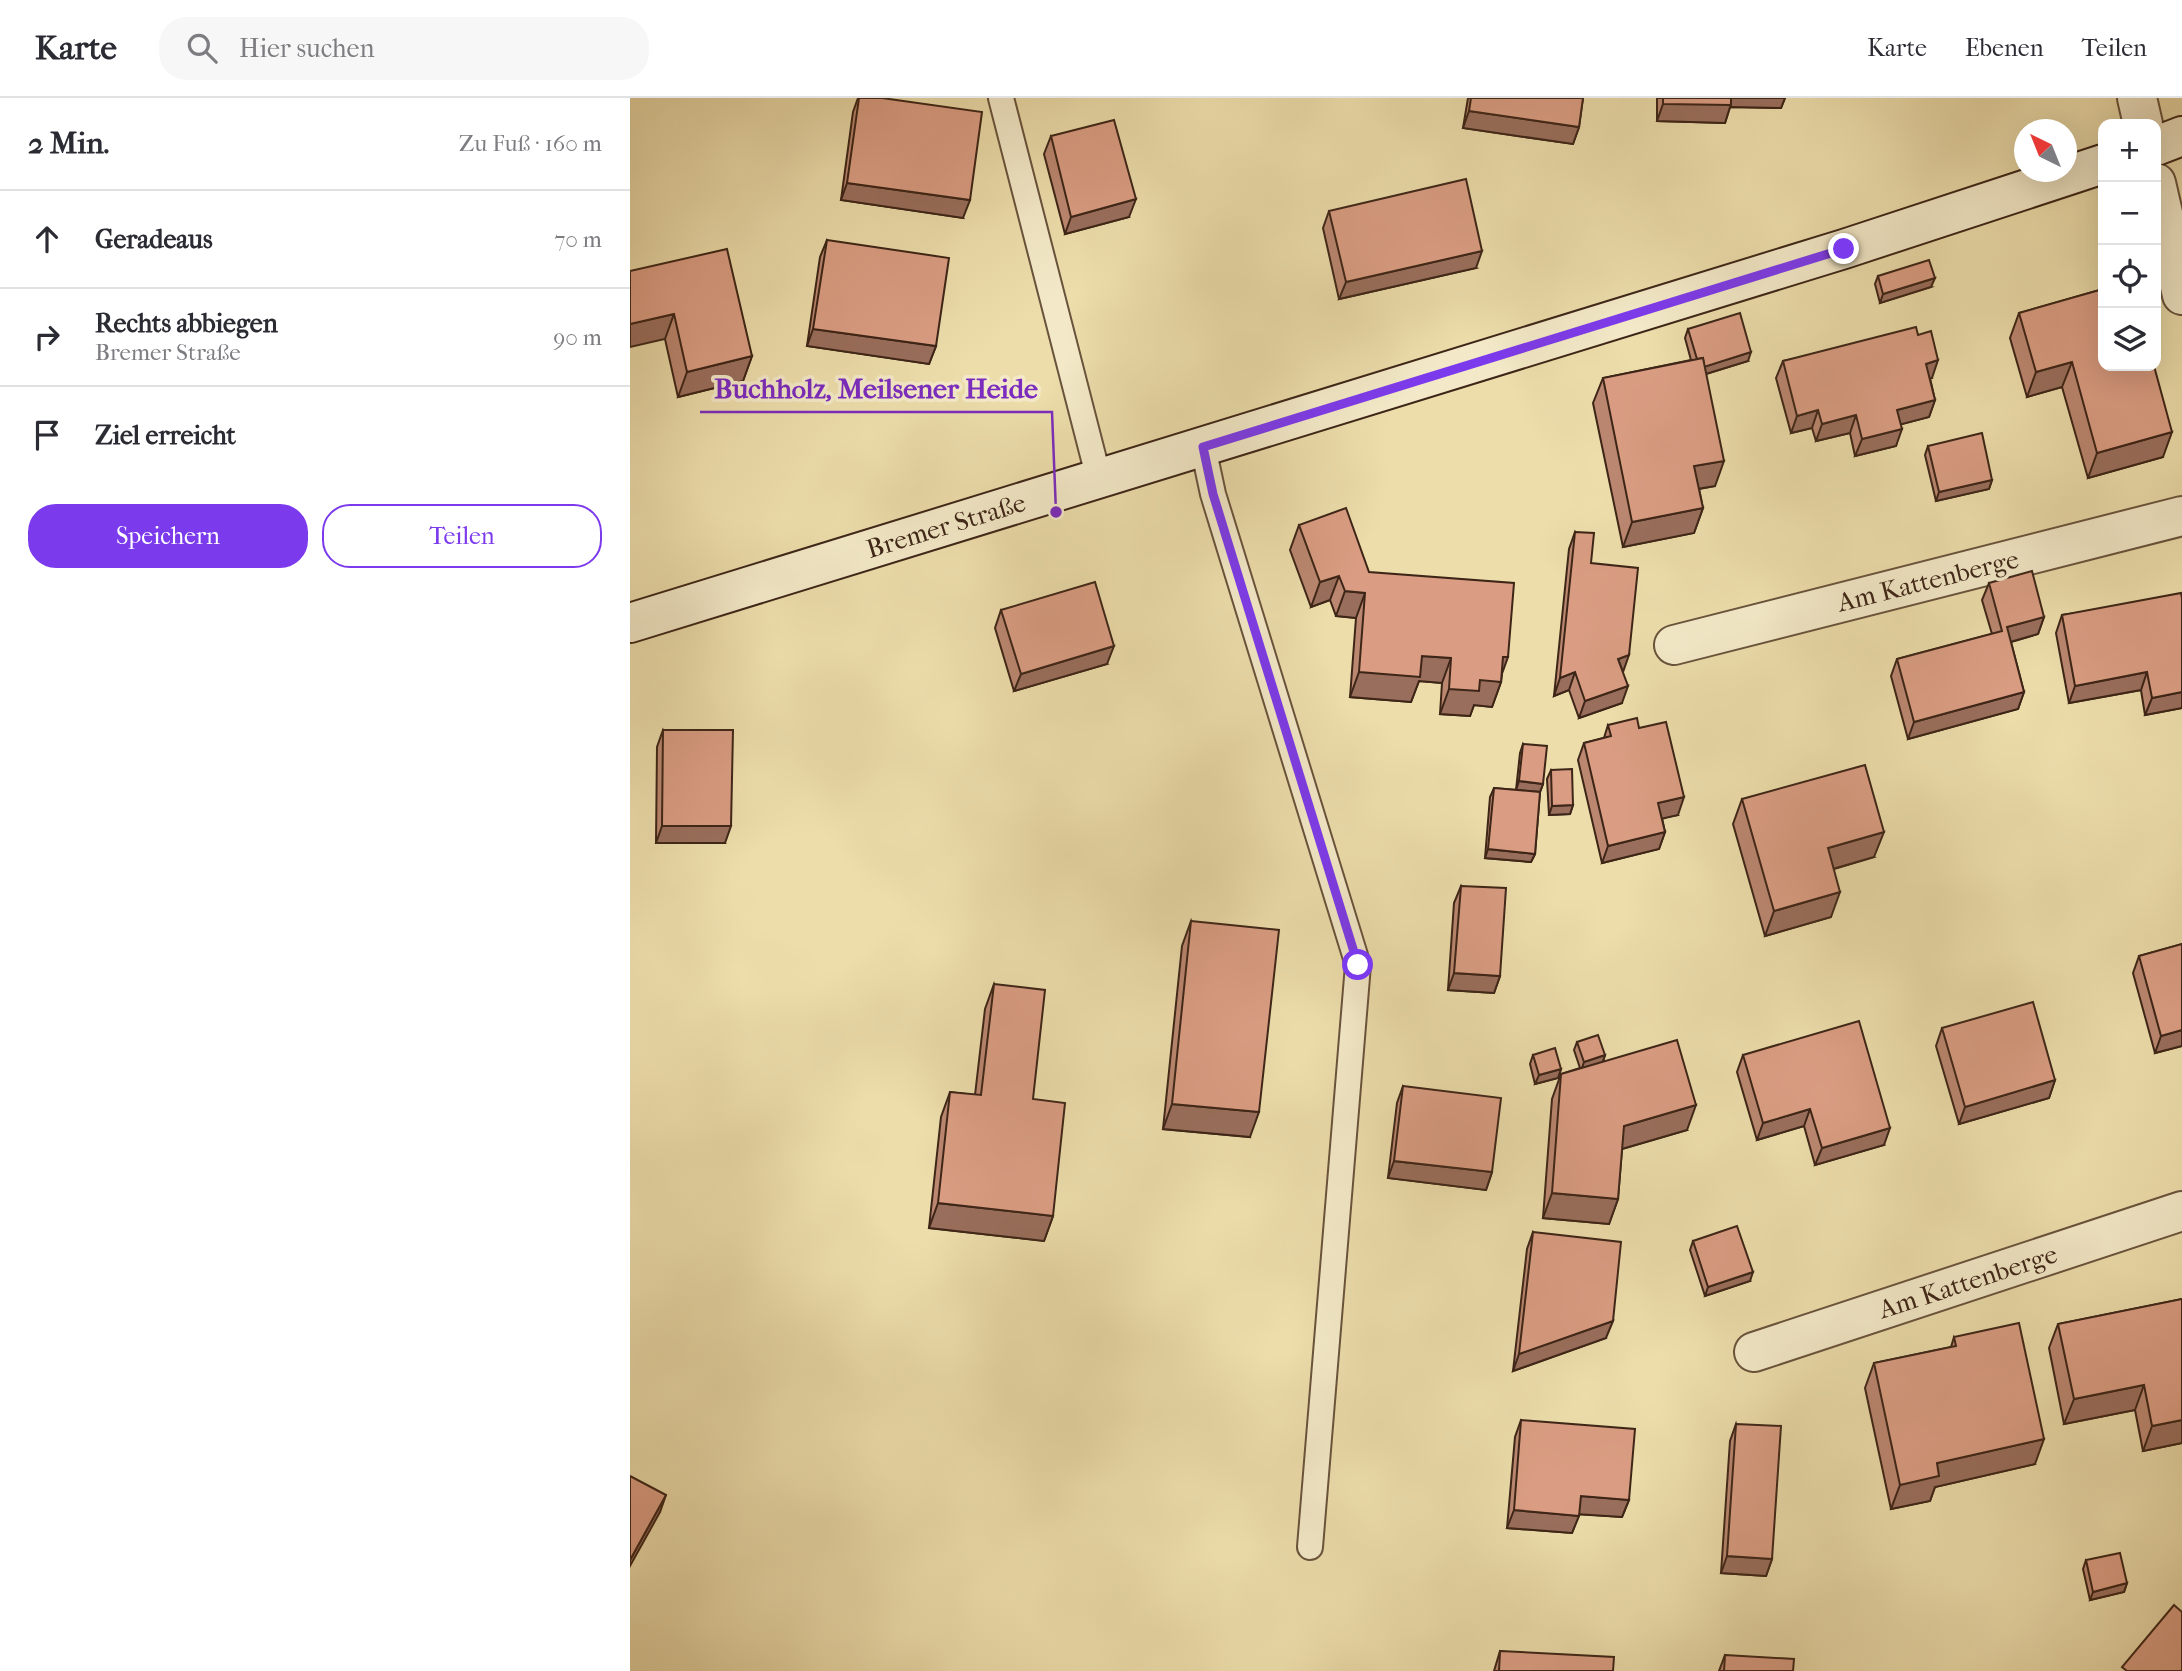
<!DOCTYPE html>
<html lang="de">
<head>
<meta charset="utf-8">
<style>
	:root { --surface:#fff; --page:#f7f7f7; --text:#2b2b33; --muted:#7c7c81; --line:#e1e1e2; --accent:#7c3aed }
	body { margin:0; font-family:"IM FELL French Canon",serif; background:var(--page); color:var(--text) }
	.controls { position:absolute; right:21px; top:21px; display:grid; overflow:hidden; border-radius:14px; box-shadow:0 7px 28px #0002 }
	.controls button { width:63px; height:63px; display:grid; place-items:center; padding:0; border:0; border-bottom:2px solid var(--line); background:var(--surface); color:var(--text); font:35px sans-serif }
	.compass { position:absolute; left:1384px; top:21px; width:63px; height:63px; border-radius:50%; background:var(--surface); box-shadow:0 7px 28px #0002; rotate:317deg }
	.stop { position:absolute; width:21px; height:21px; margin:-16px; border:5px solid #7c3aed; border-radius:50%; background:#fff }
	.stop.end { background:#7c3aed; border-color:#fff; box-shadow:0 2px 7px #0008 }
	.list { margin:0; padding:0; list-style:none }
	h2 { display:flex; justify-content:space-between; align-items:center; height:91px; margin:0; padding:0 28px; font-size:30px }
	h2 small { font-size:23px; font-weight:400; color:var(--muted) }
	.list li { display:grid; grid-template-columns:46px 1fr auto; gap:21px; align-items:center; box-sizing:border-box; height:98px; padding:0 28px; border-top:2px solid var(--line) }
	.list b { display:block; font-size:26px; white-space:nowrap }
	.list p { margin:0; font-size:23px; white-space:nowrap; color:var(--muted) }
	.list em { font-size:23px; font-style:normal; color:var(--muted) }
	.actions { display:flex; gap:14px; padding:21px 28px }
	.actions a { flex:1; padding:16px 0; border:2px solid var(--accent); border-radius:28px; text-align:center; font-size:24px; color:var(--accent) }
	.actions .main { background:var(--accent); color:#fff }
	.icon { flex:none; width:38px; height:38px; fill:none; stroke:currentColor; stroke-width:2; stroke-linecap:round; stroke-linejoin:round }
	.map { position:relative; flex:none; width:1552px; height:1573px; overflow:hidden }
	header { display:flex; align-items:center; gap:42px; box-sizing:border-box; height:98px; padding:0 35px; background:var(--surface); border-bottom:2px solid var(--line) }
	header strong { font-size:33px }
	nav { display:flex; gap:38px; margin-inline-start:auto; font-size:24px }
	.search { width:490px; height:63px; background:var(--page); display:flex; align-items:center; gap:18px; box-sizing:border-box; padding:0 24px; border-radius:28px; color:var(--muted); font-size:26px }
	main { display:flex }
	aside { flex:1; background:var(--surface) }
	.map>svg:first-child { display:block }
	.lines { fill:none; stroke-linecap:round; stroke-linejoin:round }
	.lane-casing { stroke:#69533c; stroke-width:28 }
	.street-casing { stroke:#69533c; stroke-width:42 }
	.secondary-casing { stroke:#3d2517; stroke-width:42 }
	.lane { stroke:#f3e9c8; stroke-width:24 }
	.street { stroke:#f3e9c8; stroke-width:38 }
	.secondary { stroke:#f3e9c8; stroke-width:38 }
	.wall { fill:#bb8771; stroke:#3d2517; stroke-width:2 }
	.shaded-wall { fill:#996e5c; stroke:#3d2517; stroke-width:2 }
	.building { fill:#da9d83; stroke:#3d2517; stroke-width:2 }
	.route { stroke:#7c3aed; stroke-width:9 }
	.labels { text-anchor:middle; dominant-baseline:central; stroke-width:7; stroke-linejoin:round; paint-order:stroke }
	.street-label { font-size:26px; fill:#3d2517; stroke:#f3e9c8 }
	.leader { fill:none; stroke:#7b2cbf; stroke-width:2.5 }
	.callout-dot { fill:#7b2cbf; stroke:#f3e9c8; stroke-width:2.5 }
	.callout-label { font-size:28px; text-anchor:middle; font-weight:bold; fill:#7b2cbf; stroke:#f3e9c8; stroke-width:7; stroke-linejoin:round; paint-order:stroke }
</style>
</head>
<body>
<header>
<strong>Karte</strong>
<div class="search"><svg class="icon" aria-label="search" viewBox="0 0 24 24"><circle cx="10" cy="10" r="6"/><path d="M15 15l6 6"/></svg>Hier suchen</div>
<nav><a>Karte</a><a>Ebenen</a><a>Teilen</a></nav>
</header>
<main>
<aside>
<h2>2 Min.<small>Zu Fuß · 160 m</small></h2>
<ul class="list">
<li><svg class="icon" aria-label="ahead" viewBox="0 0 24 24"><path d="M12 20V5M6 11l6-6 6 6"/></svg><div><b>Geradeaus</b></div><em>70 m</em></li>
<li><svg class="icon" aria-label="right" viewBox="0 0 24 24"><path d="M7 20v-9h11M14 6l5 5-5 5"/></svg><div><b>Rechts abbiegen</b><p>Bremer Straße</p></div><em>90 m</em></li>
<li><svg class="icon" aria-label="arrive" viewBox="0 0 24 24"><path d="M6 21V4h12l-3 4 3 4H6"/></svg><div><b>Ziel erreicht</b></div></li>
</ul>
<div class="actions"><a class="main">Speichern</a><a>Teilen</a></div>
</aside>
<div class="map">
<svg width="1552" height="1573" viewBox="0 0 1552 1573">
	<rect width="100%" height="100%" fill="#ecddab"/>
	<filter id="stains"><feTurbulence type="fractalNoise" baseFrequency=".00286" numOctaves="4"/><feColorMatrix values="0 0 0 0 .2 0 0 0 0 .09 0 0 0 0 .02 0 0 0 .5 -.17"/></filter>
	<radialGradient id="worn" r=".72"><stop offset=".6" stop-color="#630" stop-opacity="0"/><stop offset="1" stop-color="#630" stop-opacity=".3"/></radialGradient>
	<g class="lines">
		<defs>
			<g id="lane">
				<path d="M371 0 469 381"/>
				<path d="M573 349 583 396 728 867 680 1449"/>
			</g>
			<g id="street">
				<path d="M1507 0 1513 26"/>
				<path d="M1526 85 1552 197"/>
				<path d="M1044 547 1552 418"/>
				<path d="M1124 1254 1552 1113"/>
			</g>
			<g id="secondary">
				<path d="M1526 48 1552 38"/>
				<path d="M0 525 1214 151 1473 66"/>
			</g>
		</defs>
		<!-- lane casing -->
		<use href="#lane" class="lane-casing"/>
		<!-- street casing -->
		<use href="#street" class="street-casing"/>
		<!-- secondary casing -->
		<use href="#secondary" class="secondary-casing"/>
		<!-- lane -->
		<use href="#lane" class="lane"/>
		<!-- street -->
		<use href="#street" class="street"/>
		<!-- secondary -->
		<use href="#secondary" class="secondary"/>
	</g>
	<!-- wall -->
	<g class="wall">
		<path d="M228 0H252L333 120 211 102 223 14Z"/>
		<path d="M838 0H953L949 29 943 46 833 30Z"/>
		<path d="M1027 0H1155L1151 10 1100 9 1095 25 1027 23Z"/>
		<path d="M421 38 499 119 435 136 414 56Z"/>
		<path d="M699 113 846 170 709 201 693 130Z"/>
		<path d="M197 142 306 248 299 266 177 248 190 159Z"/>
		<path d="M0 173 122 258 113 283 48 299 35 241Z"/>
		<path d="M1248 178 1301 189 1250 205 1245 186Z"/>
		<path d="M1473 191 1533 359 1458 380 1432 289 1397 299 1380 240 1389 215Z"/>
		<path d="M1058 231 1118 263 1076 276 1085 388 1069 391 1073 410 1064 435 993 449 963 305 973 280 1061 262 1055 240Z"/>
		<path d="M1288 237 1302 280H1300L1305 302 1299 319 1271 326 1266 348 1225 358 1220 335 1186 343 1182 330 1161 335 1146 280 1153 263Z"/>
		<path d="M1298 348 1362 382 1359 391 1306 403 1295 357Z"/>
		<path d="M669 427 739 474 872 576 871 584 862 609 844 607 840 618 810 616 812 585 789 583 781 604 720 599 726 520 706 518 700 502 681 509 660 452Z"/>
		<path d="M945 434 961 465 992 605 949 620 939 592 924 598 939 451Z"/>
		<path d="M1359 485 1414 519 1408 536 1381 544 1394 594 1388 611 1278 641 1261 578 1267 561 1362 536 1352 502Z"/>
		<path d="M1552 500V610L1515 617 1511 592 1439 605 1426 535 1432 517Z"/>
		<path d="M371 512 477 566 384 593 365 530Z"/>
		<path d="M978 627 1048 717 1032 720 1035 734 1029 751 972 765 948 662 954 645 974 640Z"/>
		<path d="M33 632 95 745H26L27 649Z"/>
		<path d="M893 646 913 686 910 694 905 756 901 764 855 760 860 699 864 690 886 692 890 655Z"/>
		<path d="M921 672 943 707 940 716 919 717 917 681Z"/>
		<path d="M1112 701 1244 759 1204 771 1201 819 1135 838 1103 726Z"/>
		<path d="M831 788 870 878 864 895 818 892 824 805Z"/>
		<path d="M561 823 620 1039 533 1031 552 848Z"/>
		<path d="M1552 846V948L1525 955 1503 875 1509 858Z"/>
		<path d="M364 886 403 1001 423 1118 414 1143 299 1130 311 1019 320 994 345 997 355 911Z"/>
		<path d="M1312 930 1425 982 1419 1000 1329 1026 1306 948Z"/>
		<path d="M947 944 975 957 973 964 1057 1032 992 1051 988 1101 979 1126 913 1120 922 1001 931 976 950 970 944 952Z"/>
		<path d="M903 957 931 971 928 980 905 986 900 966Z"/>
		<path d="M1113 957 1254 1047 1185 1067 1174 1028 1127 1042 1107 974Z"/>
		<path d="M773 988 862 1074 856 1092 758 1080 767 1005Z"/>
		<path d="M903 1134 976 1240 883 1273 897 1151Z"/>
		<path d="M1063 1143 1120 1183 1075 1198 1060 1152Z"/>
		<path d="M1552 1201V1345L1513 1353 1505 1312 1434 1326 1419 1250 1428 1226Z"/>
		<path d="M1324 1239 1405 1366 1305 1389 1300 1403 1261 1411 1235 1290 1244 1265 1321 1249Z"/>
		<path d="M891 1322 999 1402 992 1419 949 1416 942 1435 877 1430 885 1339Z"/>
		<path d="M1106 1326 1142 1461 1136 1478 1091 1475 1100 1343Z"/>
		<path d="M1456 1462 1497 1485 1494 1494 1460 1502 1453 1471Z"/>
		<path d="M870 1553 983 1573H864Z"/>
		<path d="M1095 1557 1163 1573H1089Z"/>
	</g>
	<!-- shaded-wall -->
	<g class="shaded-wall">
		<path d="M1099 0H1155L1151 10 1100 9 1095 25 1027 23 1033 6Z"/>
		<path d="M839 13 949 29 943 46 833 30Z"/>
		<path d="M217 85 340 102 333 120 211 102Z"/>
		<path d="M506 101 499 119 435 136 441 119Z"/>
		<path d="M852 153 846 170 709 201 716 184Z"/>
		<path d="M1305 180 1301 189 1250 205 1253 196Z"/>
		<path d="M44 216 35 241 0 249V226Z"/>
		<path d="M183 231 306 248 299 266 177 248Z"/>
		<path d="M1121 254 1118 263 1066 279 1069 270Z"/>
		<path d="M122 258 113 283 48 299 57 274Z"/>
		<path d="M1308 262 1302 280 1290 283 1296 266Z"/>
		<path d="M1442 264 1432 289 1397 299 1406 274Z"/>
		<path d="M1305 302 1299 319 1261 329 1267 312Z"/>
		<path d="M1188 312 1182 330 1161 335 1167 318Z"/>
		<path d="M1226 317 1220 335 1186 343 1192 326Z"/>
		<path d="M1272 331 1266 348 1225 358 1232 341Z"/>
		<path d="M1542 334 1533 359 1458 380 1467 355Z"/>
		<path d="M1094 363 1085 388 1055 393 1064 368Z"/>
		<path d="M1362 382 1359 391 1306 403 1309 394Z"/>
		<path d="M1073 410 1064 435 993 449 1002 424Z"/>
		<path d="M709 478 700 502 681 509 690 484Z"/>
		<path d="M715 493 735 495 726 520 706 518Z"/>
		<path d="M1414 519 1408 536 1370 547 1377 529Z"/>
		<path d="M484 548 477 566 384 593 391 576Z"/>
		<path d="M999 557 993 574 988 561Z"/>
		<path d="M792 558 821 560 812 585 789 583 781 604 720 599 729 574Z"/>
		<path d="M873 559H878L869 584H871L862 609 844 607 840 618 810 616 819 591 850 582Z"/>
		<path d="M945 574 939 592 924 598 930 580Z"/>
		<path d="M1517 574 1511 592 1439 605 1445 588Z"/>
		<path d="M998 588 992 605 949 620 955 603Z"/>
		<path d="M1394 594 1388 611 1278 641 1284 624Z"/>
		<path d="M1552 594V610L1515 617 1522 600Z"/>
		<path d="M889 683 913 686 910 694 886 692Z"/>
		<path d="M1054 699 1048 717 1022 723 1028 705Z"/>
		<path d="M943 707 940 716 919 717 922 708Z"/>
		<path d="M32 728H101L95 745H26Z"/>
		<path d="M1035 734 1029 751 972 765 978 748Z"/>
		<path d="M1254 734 1244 759 1189 775 1198 750Z"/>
		<path d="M858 751 905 756 901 764 855 760Z"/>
		<path d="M1210 794 1201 819 1135 838 1144 813Z"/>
		<path d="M824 875 870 878 864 895 818 892Z"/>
		<path d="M1552 932V948L1525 955 1531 938Z"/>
		<path d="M975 957 972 966 951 973 954 964Z"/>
		<path d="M931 971 928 980 905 986 909 977Z"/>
		<path d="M1425 982 1419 1000 1329 1026 1335 1009Z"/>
		<path d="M542 1006 629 1014 620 1039 533 1031Z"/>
		<path d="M1066 1007 1057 1032 985 1053 994 1028Z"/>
		<path d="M1180 1011 1174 1028 1127 1042 1133 1025Z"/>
		<path d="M1260 1030 1254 1047 1185 1067 1192 1050Z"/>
		<path d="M764 1063 862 1074 856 1092 758 1080Z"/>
		<path d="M922 1095 988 1101 979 1126 913 1120Z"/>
		<path d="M308 1105 423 1118 414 1143 299 1130Z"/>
		<path d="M1123 1174 1120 1183 1075 1198 1078 1189Z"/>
		<path d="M983 1223 976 1240 883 1273 889 1256Z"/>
		<path d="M1514 1287 1505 1312 1434 1326 1444 1301Z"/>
		<path d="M1552 1322V1345L1513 1353 1522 1328Z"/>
		<path d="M1414 1341 1405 1366 1305 1389 1300 1403 1261 1411 1270 1387 1307 1365Z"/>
		<path d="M36 1397 30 1414 0 1468V1462Z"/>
		<path d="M951 1398 999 1402 992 1419 945 1416Z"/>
		<path d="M884 1412 949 1418 942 1435 877 1430Z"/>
		<path d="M1097 1458 1142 1461 1136 1478 1091 1475Z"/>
		<path d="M1497 1485 1494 1494 1460 1502 1463 1494Z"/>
	</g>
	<!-- building -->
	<g class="building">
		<path d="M229 0H252L352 14 340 102 217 85Z"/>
		<path d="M841 0H953L949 29 839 13Z"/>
		<path d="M1033 0H1101V7L1033 6Z"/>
		<path d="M484 22 506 101 441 119 421 38Z"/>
		<path d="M836 81 852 153 716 184 699 113Z"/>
		<path d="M197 142 319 160 306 248 183 231Z"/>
		<path d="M97 151 122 258 57 274 44 216 0 226V173Z"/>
		<path d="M1299 162 1305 180 1253 196 1248 178Z"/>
		<path d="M1473 191V268H1524L1542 334 1467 355 1442 264 1406 274 1389 215Z"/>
		<path d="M1110 215 1121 254 1074 269 1073 260 1067 261 1058 231Z"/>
		<path d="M1286 229 1288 237 1301 233 1308 262 1296 266 1305 302 1267 312 1272 331 1232 341 1226 317 1192 326 1188 312 1167 318 1153 263Z"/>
		<path d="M1073 260 1094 363 1064 368 1073 410 1002 424 973 280Z"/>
		<path d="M1352 335 1362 382 1309 394 1298 348Z"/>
		<path d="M716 410 739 474 884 485 878 559H873L871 584 850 582 849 593 819 591 821 560 792 558 790 579 729 574 735 495 715 493 709 478 690 484 669 427Z"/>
		<path d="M945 434 964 435 961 465 1008 470 999 557 988 561 998 588 955 603 945 574 930 580Z"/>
		<path d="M1402 473 1414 519 1377 529 1394 594 1284 624 1267 561 1372 533 1359 485Z"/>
		<path d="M465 484 484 548 391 576 371 512Z"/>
		<path d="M1551 495 1552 500V594L1522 600 1517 574 1445 588 1432 517Z"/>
		<path d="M1007 620 1009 630 1036 624 1054 699 1028 705 1035 734 978 748 954 645 981 638 978 627Z"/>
		<path d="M33 632H103L101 728H32Z"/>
		<path d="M893 646 917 648 913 686 889 683Z"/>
		<path d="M1235 667 1254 734 1198 750 1210 794 1144 813 1112 701Z"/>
		<path d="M942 671 943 707 922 708 921 672Z"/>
		<path d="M864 690 910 694 905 756 858 751Z"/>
		<path d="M831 788 876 790 870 878 824 875Z"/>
		<path d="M561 823 649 832 629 1014 542 1006Z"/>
		<path d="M1552 846V932L1531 938 1509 858Z"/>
		<path d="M364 886 415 892 403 1001 435 1005 423 1118 308 1105 320 994 351 997Z"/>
		<path d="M1403 904 1425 982 1335 1009 1312 930Z"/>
		<path d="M1229 923 1260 1030 1192 1050 1180 1011 1133 1025 1113 957Z"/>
		<path d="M968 937 975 957 954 964 947 944Z"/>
		<path d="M1047 942 1066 1007 994 1028 988 1101 922 1095 931 976Z"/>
		<path d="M925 950 931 971 909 977 903 957Z"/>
		<path d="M773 988 871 1000 862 1074 764 1063Z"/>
		<path d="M1107 1128 1123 1174 1078 1189 1063 1143Z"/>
		<path d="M903 1134 991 1144 983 1223 889 1256Z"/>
		<path d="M1552 1201V1322L1522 1328 1514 1287 1444 1301 1428 1226Z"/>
		<path d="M1389 1225 1414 1341 1307 1365 1309 1378 1270 1387 1244 1265 1326 1248 1324 1239Z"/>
		<path d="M891 1322 1005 1331 999 1402 951 1398 949 1418 884 1412Z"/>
		<path d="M1106 1326 1151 1328 1142 1461 1097 1458Z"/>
		<path d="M0 1378 36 1397 0 1462Z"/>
		<path d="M1490 1455 1497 1485 1463 1494 1456 1462Z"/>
		<path d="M1544 1507 1552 1514V1573H1497L1492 1569Z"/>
		<path d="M870 1553 984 1559 983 1573H869Z"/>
		<path d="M1095 1557 1164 1561 1163 1573H1094Z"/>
	</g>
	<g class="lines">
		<!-- route -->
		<path class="route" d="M728 867 583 396 573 349 1214 151"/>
	</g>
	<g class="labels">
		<!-- street labels -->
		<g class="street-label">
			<text transform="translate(316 428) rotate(-17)">Bremer Straße</text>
			<text transform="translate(1298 483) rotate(-14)">Am Kattenberge</text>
			<text transform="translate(1338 1184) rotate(-18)">Am Kattenberge</text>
		</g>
	</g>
	<!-- callouts -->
	<path class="leader" d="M426 414L422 314H70"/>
	<circle class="callout-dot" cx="426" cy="414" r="7"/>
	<g class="callout-label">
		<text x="246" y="300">Buchholz, Meilsener Heide</text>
	</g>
	<rect width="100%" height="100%" filter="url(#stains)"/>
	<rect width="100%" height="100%" fill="url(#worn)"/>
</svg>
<div class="controls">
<button>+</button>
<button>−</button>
<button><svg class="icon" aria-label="locate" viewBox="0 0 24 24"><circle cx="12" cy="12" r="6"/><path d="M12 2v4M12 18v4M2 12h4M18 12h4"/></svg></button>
<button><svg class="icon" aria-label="layers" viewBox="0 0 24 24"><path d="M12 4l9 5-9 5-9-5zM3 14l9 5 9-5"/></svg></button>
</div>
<svg class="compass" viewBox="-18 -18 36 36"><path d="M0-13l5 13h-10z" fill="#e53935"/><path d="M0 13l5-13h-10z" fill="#7c7c81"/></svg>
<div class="stop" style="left:728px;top:867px"></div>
<div class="stop end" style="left:1214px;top:151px"></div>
</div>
</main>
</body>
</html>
